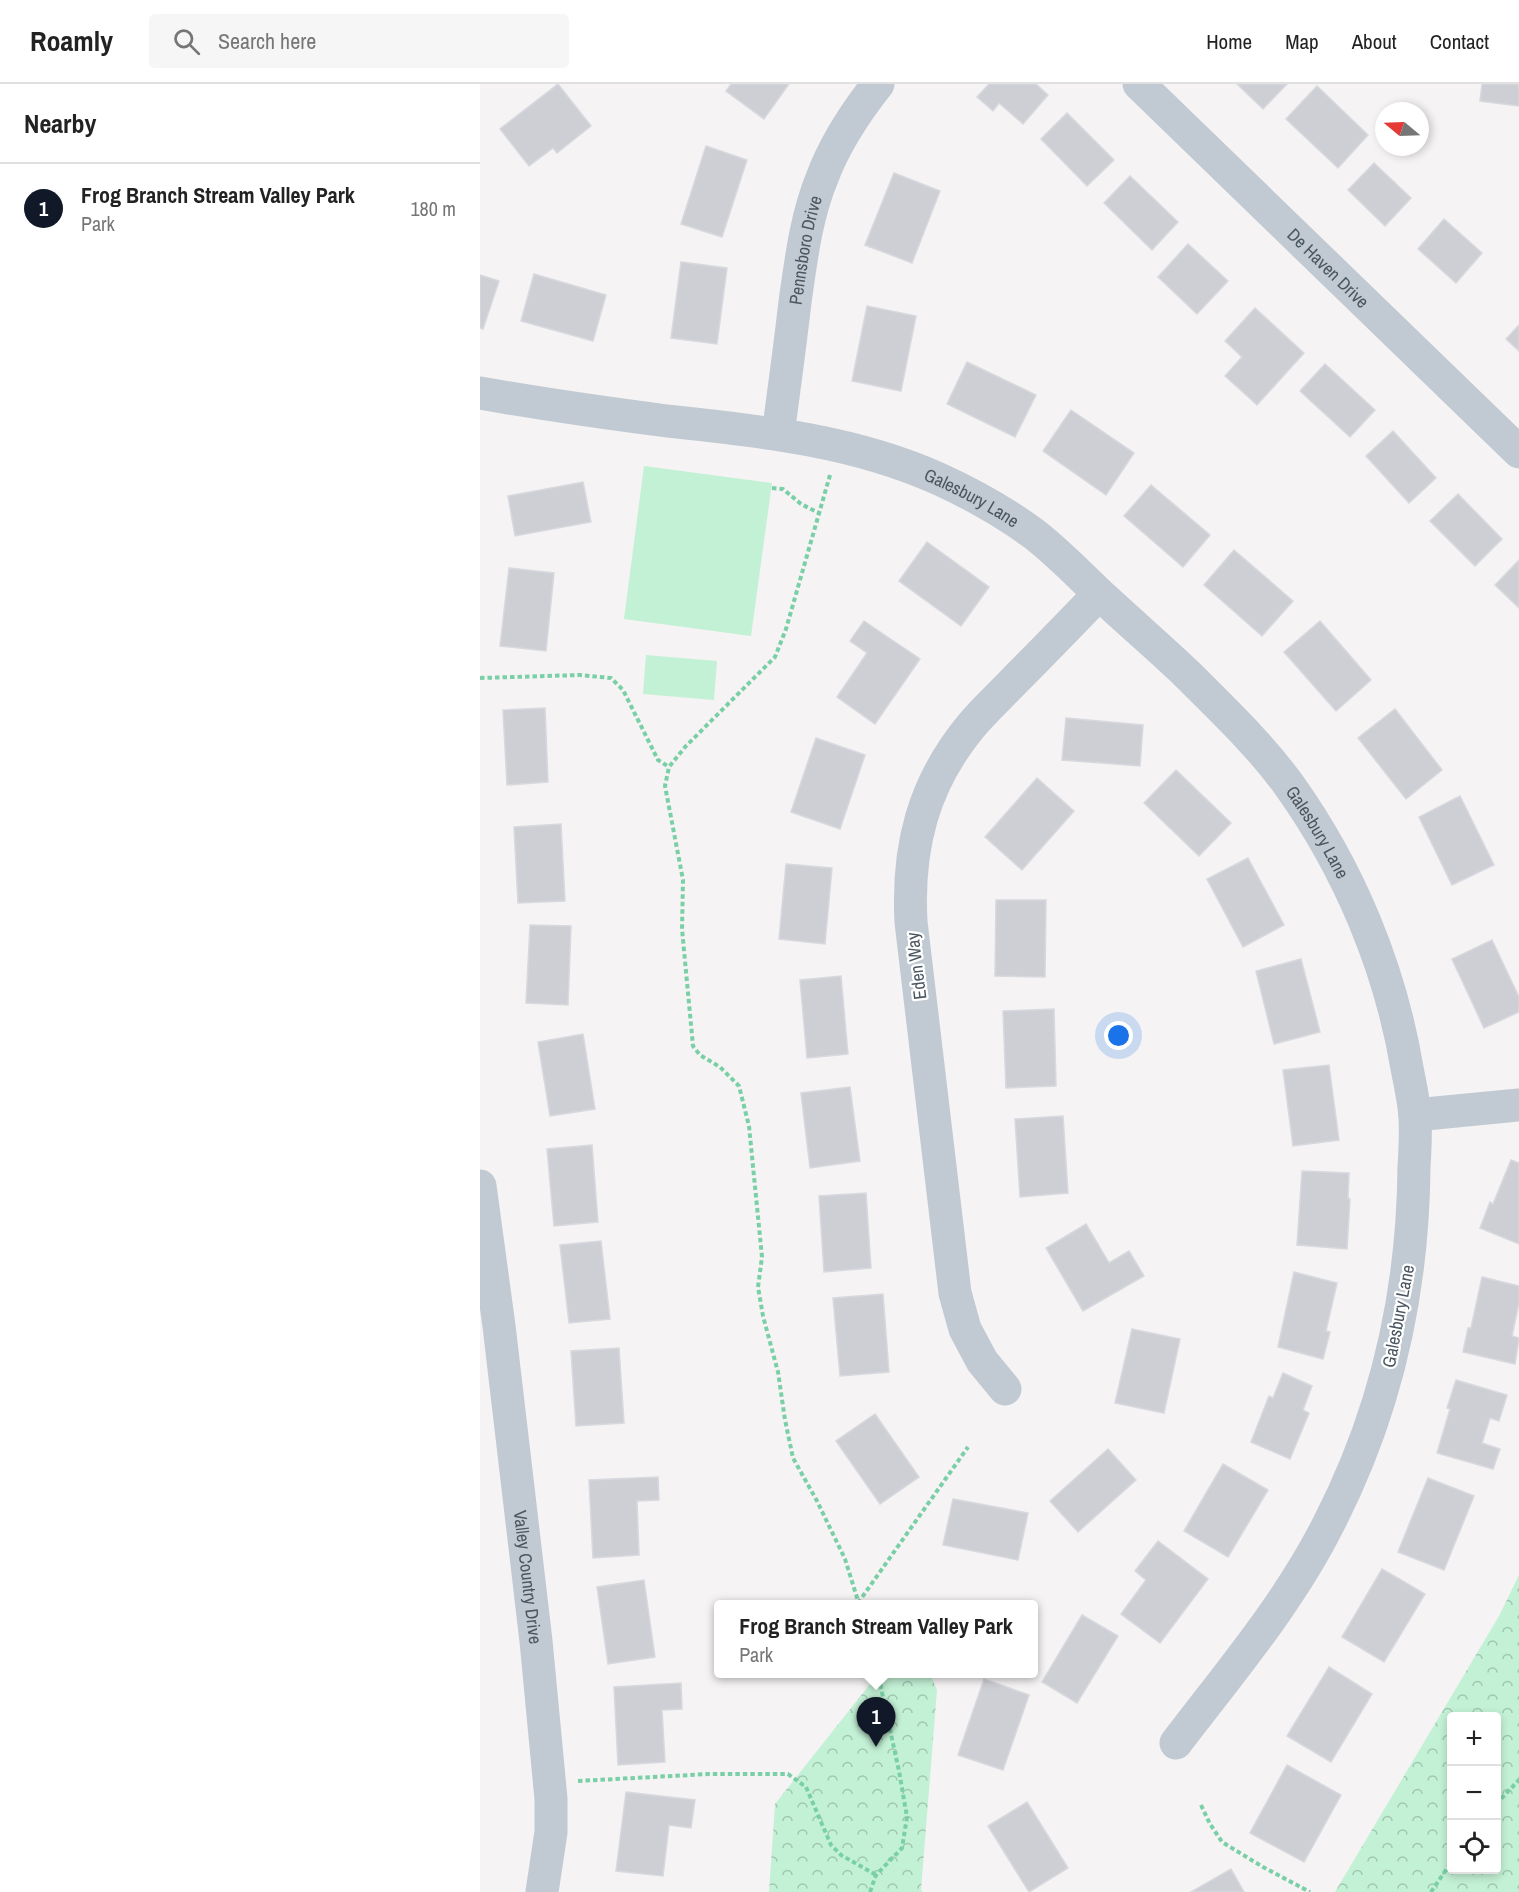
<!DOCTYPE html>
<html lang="en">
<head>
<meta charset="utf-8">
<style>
	:root { --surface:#fff; --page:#f6f6f6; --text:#222; --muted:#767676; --line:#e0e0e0; --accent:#111827 }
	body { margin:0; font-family:"Archivo Narrow",sans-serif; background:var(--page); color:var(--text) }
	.controls { position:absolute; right:18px; bottom:18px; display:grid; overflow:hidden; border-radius:6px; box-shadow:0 3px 9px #0003 }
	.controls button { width:54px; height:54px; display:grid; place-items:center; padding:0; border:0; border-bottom:2px solid var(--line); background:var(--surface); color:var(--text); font:30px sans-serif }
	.compass { position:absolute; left:895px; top:18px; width:54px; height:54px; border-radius:50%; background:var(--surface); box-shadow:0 3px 9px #0003; rotate:289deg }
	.you { position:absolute; left:639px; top:952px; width:21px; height:21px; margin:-15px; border:4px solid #fff; border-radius:50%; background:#1a73e8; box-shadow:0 0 0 9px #1a73e833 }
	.badge { display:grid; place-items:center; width:39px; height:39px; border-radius:50%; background:var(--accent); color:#fff; font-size:20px; font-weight:700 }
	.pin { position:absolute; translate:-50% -50px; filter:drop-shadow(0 2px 3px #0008) }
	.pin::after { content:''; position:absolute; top:32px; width:21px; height:18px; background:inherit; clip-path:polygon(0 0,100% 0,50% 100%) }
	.popup { position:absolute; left:234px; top:1516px; width:324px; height:78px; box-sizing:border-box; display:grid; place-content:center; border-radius:6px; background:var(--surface); filter:drop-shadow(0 2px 4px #0005); font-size:20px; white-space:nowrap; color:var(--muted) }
	.popup b { font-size:22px; color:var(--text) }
	.popup::after { content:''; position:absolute; left:50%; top:100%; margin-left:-12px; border:12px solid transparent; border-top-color:var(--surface) }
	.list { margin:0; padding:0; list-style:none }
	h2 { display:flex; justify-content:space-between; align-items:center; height:78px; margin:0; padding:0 24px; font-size:26px }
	h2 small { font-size:20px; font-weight:400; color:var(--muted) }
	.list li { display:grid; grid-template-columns:39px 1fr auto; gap:18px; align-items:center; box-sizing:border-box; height:90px; padding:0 24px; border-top:2px solid var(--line) }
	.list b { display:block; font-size:22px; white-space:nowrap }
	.list p { margin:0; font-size:20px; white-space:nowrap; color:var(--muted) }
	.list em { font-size:20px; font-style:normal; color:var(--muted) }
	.icon { flex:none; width:33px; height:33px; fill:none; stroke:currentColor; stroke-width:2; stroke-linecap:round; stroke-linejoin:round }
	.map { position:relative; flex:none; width:1039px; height:1808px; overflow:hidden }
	header { display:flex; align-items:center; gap:36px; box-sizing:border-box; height:84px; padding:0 30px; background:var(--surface); border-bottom:2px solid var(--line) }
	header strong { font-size:28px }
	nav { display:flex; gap:33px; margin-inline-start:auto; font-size:21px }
	.search { width:420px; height:54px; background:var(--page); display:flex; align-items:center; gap:15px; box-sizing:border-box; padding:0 21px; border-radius:6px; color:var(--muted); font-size:22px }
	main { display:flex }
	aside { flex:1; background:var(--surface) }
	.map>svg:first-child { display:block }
	.green { fill:#c3f1d5 }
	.forest { fill:url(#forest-crowns); fill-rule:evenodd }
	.building { fill:#cdcfd5; stroke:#d7d9de; stroke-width:1.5 }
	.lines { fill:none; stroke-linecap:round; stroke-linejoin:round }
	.path { stroke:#7ad0a6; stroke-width:4; stroke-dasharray:4.5 3; stroke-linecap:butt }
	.street { stroke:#c1cad2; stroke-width:33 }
	.labels { text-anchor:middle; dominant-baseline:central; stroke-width:4.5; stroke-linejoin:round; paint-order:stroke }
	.street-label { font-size:18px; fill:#4a5661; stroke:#fff }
</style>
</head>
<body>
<header>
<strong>Roamly</strong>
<div class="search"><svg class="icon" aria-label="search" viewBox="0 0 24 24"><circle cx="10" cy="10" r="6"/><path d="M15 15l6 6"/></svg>Search here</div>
<nav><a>Home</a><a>Map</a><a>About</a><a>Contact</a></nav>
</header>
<main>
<aside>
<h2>Nearby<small></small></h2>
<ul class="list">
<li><span class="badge">1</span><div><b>Frog Branch Stream Valley Park</b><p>Park</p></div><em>180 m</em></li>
</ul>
</aside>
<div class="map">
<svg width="1039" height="1808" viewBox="0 0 1039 1808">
	<defs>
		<pattern id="forest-crowns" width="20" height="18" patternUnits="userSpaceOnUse" patternTransform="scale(1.5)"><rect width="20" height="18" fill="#c3f1d5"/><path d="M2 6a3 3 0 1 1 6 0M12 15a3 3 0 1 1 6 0" fill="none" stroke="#a0c6b0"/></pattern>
	</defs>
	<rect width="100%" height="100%" fill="#f5f3f3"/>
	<!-- green -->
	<g class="green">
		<path d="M164 382 292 399 271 552 144 535Z"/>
		<path d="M166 571 237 577 234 616 163 610Z"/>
	</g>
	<!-- forest -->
	<g class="forest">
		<path d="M1039 1491V1808H855L1019 1532ZM972 1632H1016V1786H972Z"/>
		<path d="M398 1590H450L457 1606 441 1806 443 1808H289L295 1720Z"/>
	</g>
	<!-- building -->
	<g class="building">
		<path d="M78 0 111 42 77 69 73 64 49 82 20 45Z"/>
		<path d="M251 0H309L284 35 246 7Z"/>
		<path d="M509 0H556L568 11 543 40 519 19 513 27 497 13Z"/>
		<path d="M757 0H807L783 25Z"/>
		<path d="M1002 0H1039V22L1000 17Z"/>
		<path d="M837 2 888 51 858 84 806 35Z"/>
		<path d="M587 29 634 76 607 102 561 55Z"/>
		<path d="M226 62 267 76 242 153 201 140Z"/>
		<path d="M894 79 931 114 905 142 868 106Z"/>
		<path d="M414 89 460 107 432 179 385 161Z"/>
		<path d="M650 92 698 138 672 166 624 119Z"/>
		<path d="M964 135 1002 169 976 199 938 165Z"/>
		<path d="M708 160 748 197 717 230 678 193Z"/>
		<path d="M201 178 247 184 237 260 191 254Z"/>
		<path d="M54 190 126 211 113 257 41 237Z"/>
		<path d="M0 191 19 197 3 245 0 244Z"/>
		<path d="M387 222 436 232 421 307 372 297Z"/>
		<path d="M775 224 824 269 777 321 745 292 762 273 745 257Z"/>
		<path d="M1039 241V267L1026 255Z"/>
		<path d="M487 278 556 311 535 353 467 320Z"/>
		<path d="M845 280 895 326 870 353 820 307Z"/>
		<path d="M591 326 654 369 626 411 563 367Z"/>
		<path d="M913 347 956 394 929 419 886 372Z"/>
		<path d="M103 398 111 438 35 452 28 412Z"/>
		<path d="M671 401 730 451 703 483 644 432Z"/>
		<path d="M978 410 1022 455 995 482 950 437Z"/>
		<path d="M447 458 509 503 481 542 419 497Z"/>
		<path d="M754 466 813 517 782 552 724 501Z"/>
		<path d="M1039 476V524L1015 501Z"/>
		<path d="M29 484 74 489 66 567 20 562Z"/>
		<path d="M384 537 440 575 395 640 357 613 387 569 370 557Z"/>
		<path d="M840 537 891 596 856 627 804 568Z"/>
		<path d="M65 624 68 698 27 701 23 626Z"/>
		<path d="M915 625 962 686 926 715 878 654Z"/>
		<path d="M586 634 663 641 660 682 582 676Z"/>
		<path d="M336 654 385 671 360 745 311 728Z"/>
		<path d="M696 686 751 739 719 772 664 719Z"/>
		<path d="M557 694 594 727 542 786 505 753Z"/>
		<path d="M980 712 1014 781 972 801 939 733Z"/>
		<path d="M81 740 85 817 38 819 34 743Z"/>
		<path d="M768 774 804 841 763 863 727 795Z"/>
		<path d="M306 780 352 784 345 860 299 855Z"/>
		<path d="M516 816H566L565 893 515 892Z"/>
		<path d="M50 841 91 842 88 921 46 919Z"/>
		<path d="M1012 856 1039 913V928L1004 944 972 875Z"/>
		<path d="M821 875 840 948 794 960 776 887Z"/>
		<path d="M361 892 368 970 327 974 320 896Z"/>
		<path d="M574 925 576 1002 526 1004 523 927Z"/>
		<path d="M103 950 115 1025 70 1032 58 958Z"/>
		<path d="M849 981 859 1056 813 1062 803 986Z"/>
		<path d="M370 1003 380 1077 330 1084 321 1009Z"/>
		<path d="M583 1032 588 1109 540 1113 535 1035Z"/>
		<path d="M112 1061 118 1138 74 1142 67 1065Z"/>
		<path d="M1031 1076 1039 1079V1160L1000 1144 1010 1118 1013 1120Z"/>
		<path d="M822 1087 869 1089 868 1114 870 1115 867 1165 817 1161Z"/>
		<path d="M386 1109 391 1184 344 1188 339 1112Z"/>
		<path d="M606 1140 629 1179 649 1167 664 1192 603 1227 566 1164Z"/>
		<path d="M121 1157 130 1235 89 1239 80 1161Z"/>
		<path d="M814 1188 857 1199 846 1247 850 1248 843 1275 798 1263Z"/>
		<path d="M1002 1193 1039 1202V1219L1032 1252 1039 1254 1035 1280 983 1268 988 1244H991Z"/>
		<path d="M403 1210 409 1288 360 1292 353 1214Z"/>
		<path d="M652 1245 700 1255 684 1329 635 1319Z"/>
		<path d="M139 1264 144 1339 96 1342 91 1267Z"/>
		<path d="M803 1289 832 1302 823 1326 829 1329 810 1375 771 1358 789 1312 793 1314Z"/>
		<path d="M976 1296 1027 1311 1019 1337 1010 1334 1002 1359 1020 1365 1013 1385 957 1369 970 1325 967 1324Z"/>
		<path d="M395 1330 439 1393 400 1420 356 1357Z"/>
		<path d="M628 1365 656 1396 598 1448 570 1417Z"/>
		<path d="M743 1380 788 1406 748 1473 704 1447Z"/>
		<path d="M178 1393 179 1416 157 1417 159 1471 113 1474 109 1396Z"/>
		<path d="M948 1394 994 1412 964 1486 918 1468Z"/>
		<path d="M473 1415 548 1429 538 1476 463 1461Z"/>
		<path d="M678 1457 728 1495 680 1559 641 1530 666 1496 655 1487Z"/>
		<path d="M902 1485 945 1510 904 1578 862 1553Z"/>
		<path d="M164 1496 175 1573 128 1580 117 1503Z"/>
		<path d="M602 1531 638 1552 597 1619 562 1598Z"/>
		<path d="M849 1583 892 1610 851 1678 807 1652Z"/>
		<path d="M504 1595 549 1611 523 1686 478 1671Z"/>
		<path d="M201 1599 202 1625 182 1626 185 1678 138 1681 134 1603Z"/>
		<path d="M807 1681 861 1711 824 1778 770 1749Z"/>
		<path d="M146 1708 215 1716 211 1744 189 1741 183 1792 136 1787Z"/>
		<path d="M547 1718 588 1784 549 1808 508 1742Z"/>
		<path d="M751 1785 764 1808H711Z"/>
	</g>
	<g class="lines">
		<!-- path -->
		<g class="path">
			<path d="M350 391 306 545 295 573 205 663 189 683 185 702 203 796 202 845 213 962 220 971 240 983 259 1002 269 1042 282 1173 278 1203 283 1232 298 1288 305 1336 313 1374 337 1417 365 1475 379 1520"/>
			<path d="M292 404 303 405 321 420 339 429"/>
			<path d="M0 594 100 591 131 594 143 606 178 676 189 683"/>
			<path d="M378 1519 488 1363"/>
			<path d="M98 1697 229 1690H308L326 1703 351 1761 361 1771 396 1791"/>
			<path d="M1016 1720 1039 1696"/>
			<path d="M721 1721 730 1740 742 1758 783 1783 830 1808"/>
			<path d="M390 1808 396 1791 422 1764 427 1733 419 1687 398 1590"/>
			<path d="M951 1808 972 1777"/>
		</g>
		<!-- street -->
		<g class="street">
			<path id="s1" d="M659 0 1039 368"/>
			<path id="s2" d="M0 309C62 320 125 329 187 337 280 347 373 356 459 395 492 410 524 428 554 450 580 470 603 495 627 517 654 542 682 566 708 591 743 626 780 661 809 701 869 785 910 883 927 984 930 1000 934 1017 935 1033 936 1050 935 1067 934 1083 933 1207 906 1328 849 1439 809 1519 750 1588 696 1659"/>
			<path id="s3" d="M298 350C304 306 310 262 315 218 321 176 326 133 342 94 355 59 375 29 398 0"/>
			<path d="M935 1031 1039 1021"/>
			<path id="s4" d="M0 1102 19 1242 56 1557 71 1715V1748L62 1808"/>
			<path d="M525 1305 502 1277 485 1245 475 1209 431 838C427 763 443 700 491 642 505 625 521 611 536 595 564 567 592 538 619 510"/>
		</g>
	</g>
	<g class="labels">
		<!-- street labels -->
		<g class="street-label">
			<text stroke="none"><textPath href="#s3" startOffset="186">Pennsboro Drive</textPath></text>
			<text stroke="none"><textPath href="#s1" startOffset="264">De Haven Drive</textPath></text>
			<text stroke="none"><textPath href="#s2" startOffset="506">Galesbury Lane</textPath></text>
			<text stroke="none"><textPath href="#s2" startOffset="992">Galesbury Lane</textPath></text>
			<text transform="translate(436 882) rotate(-97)">Eden Way</text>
			<text transform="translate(918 1232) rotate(-79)">Galesbury Lane</text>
			<text stroke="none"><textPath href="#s4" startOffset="394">Valley Country Drive</textPath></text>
		</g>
	</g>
</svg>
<div class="controls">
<button>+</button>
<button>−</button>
<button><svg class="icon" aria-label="locate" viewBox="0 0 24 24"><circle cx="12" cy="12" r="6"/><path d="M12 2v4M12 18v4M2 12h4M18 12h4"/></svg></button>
</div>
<svg class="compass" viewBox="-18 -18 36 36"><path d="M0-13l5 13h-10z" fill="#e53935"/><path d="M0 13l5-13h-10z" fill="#767676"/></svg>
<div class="you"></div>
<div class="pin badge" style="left:396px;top:1663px">1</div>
<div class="popup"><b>Frog Branch Stream Valley Park</b>Park</div>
</div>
</main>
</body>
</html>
